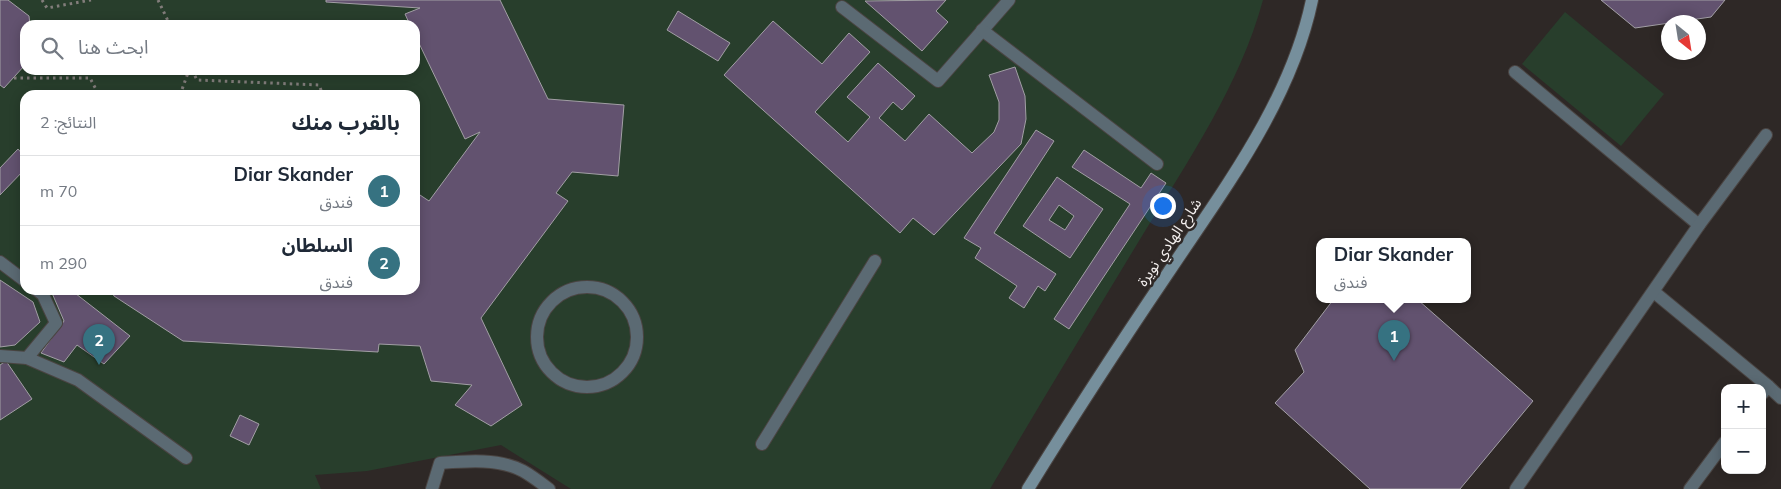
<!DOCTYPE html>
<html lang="ar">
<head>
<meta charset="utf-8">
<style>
	:root { --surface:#fff; --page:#f2f2f3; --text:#1f2937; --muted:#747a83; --line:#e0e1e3; --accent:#367281 }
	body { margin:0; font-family:Mulish,"Noto Sans Arabic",sans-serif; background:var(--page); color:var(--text); direction:rtl }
	.controls { position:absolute; right:15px; bottom:15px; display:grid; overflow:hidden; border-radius:10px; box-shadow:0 2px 12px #0003 }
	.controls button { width:45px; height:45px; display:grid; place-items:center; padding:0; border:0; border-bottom:1px solid var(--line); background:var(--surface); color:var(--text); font:25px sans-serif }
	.compass { position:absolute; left:1661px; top:15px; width:45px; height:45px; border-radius:50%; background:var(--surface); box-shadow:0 2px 12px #0003; rotate:150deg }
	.you { position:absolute; left:1162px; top:205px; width:18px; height:18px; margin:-12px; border:4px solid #fff; border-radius:50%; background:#1a73e8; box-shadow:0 0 0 8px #1a73e833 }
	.badge { display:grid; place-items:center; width:32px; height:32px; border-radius:50%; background:var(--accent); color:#fff; font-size:16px; font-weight:700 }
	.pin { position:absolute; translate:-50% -41px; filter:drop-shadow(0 1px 2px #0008) }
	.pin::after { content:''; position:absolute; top:26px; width:18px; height:15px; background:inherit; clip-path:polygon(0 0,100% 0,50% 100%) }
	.popup { position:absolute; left:1316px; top:238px; width:155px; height:65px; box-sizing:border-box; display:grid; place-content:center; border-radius:10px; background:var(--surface); filter:drop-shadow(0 1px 4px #0005); font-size:16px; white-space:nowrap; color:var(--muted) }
	.popup b { font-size:19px; color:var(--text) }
	.popup::after { content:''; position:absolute; left:50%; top:100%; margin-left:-10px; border:10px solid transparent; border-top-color:var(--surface) }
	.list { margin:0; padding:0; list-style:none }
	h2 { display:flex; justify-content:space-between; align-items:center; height:65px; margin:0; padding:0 20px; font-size:21px }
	h2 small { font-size:16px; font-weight:400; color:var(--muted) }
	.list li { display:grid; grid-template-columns:32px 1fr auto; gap:15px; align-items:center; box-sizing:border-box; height:70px; padding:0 20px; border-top:1px solid var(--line) }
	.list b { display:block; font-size:19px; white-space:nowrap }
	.list p { margin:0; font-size:16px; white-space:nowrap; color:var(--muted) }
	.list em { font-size:16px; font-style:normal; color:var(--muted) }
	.icon { flex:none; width:28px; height:28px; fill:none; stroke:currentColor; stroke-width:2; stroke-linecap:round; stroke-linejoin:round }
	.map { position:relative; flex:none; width:1781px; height:489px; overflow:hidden; direction:ltr }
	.search { position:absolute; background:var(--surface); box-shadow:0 2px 12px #0003; left:20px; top:20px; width:400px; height:55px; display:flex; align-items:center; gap:12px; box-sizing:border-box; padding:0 18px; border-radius:15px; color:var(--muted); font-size:19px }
	.panel { position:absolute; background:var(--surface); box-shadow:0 2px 12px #0003; left:20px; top:90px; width:400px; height:205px; border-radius:15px; direction:rtl }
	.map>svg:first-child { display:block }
	.green { fill:#283e2c; fill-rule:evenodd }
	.building { fill:#62526f; stroke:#a29fa5; fill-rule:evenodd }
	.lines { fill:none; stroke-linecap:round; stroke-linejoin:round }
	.lane-casing { stroke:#4a4442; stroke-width:14 }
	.street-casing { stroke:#4a4442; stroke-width:14 }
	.secondary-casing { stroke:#4a4442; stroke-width:14 }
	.path { stroke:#827d7b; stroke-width:3; stroke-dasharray:2.5 4; stroke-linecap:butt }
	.lane { stroke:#5b6a73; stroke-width:12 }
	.street { stroke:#5b6a73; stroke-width:12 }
	.secondary { stroke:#768f9c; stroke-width:12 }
	.labels { text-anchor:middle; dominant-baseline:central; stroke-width:5; stroke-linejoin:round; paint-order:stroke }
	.street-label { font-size:15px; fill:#f3efee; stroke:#2e2826 }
</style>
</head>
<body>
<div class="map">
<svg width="1781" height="489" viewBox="0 0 1781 489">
	<rect width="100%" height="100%" fill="#2e2826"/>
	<!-- green -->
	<g class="green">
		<path d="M0 0H1263C1240 85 1188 161 1142 236 1091 320 1040 404 990 489H571L501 445 367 471 315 475 321 489H0ZM25 25H415V70H25ZM25 95H415V290H25Z"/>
		<path d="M1565 12 1664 94 1621 146 1522 64Z"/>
	</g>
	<!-- building -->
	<g class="building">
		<path d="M0 0H8L29 16 30 25H25V65L4 88 0 85Z"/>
		<path d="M326 0H500L548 99 624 105 618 176 572 172 556 193 568 201 481 318 522 405 491 426 455 405 472 385 431 381 420 346 379 344 378 352 183 341 114 296 111 290H415V195L417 193 429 201 480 132 465 139 415 35V25H410L405 14 420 8 326 2Z"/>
		<path d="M946 0 936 11 948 22 922 51 865 1Z"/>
		<path d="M1601 0H1725L1711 17 1635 28Z"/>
		<path d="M678 11 730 43 718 61 667 30Z"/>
		<path d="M773 21 822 64 849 33 870 52 815 112 848 142 870 117 847 97 878 63 915 96 902 110 893 102 879 118 905 141 929 114 972 153 994 132 999 120V102L989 75 1015 67 1025 96 1026 119 1021 144 934 235 913 218 900 233 724 75Z"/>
		<path d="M1036 130 1054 141 994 233 1056 274 1045 291 1038 286 1024 308 1009 298 1017 286 975 258 981 248 964 238Z"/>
		<path d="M18 149 25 157V169L0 195V168Z"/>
		<path d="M1084 150 1141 188 1151 173 1166 183 1069 329 1054 319 1130 204 1072 167Z"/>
		<path d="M1057 177 1103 209 1070 258 1023 226ZM1059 205 1074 216 1065 230 1049 220Z"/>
		<path d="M0 280 33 302 40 322 15 345 0 347Z"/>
		<path d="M54 290H71L130 336 104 364 77 345 64 362 41 353 64 321 52 293Z"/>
		<path d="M1333 300H1418L1533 401 1460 489H1370L1275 403 1304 372 1295 350Z"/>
		<path d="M6 361 32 399 0 420V365Z"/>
		<path d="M240 415 259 424 249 445 230 436Z"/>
	</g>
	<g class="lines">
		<defs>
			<g id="lane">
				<path d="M842 7 938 81 1009 0"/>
				<path d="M982 30 1157 164"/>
				<path d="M0 262 25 281"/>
				<circle cx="587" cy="337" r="50"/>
				<path d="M0 356 27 358 78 380 186 458"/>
				<path d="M27 358 56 323 43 295 37 290"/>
				<path d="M762 444 875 261"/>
			</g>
			<g id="street">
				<path d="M1515 72 1699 225"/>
				<path d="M1654 292 1768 386 1762 394"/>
				<path d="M1768 386 1781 398"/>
				<path d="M432 489 440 463C466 461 499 458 523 471 532 476 541 483 549 489"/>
				<path d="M1516 489 1699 225 1766 135"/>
				<path d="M1690 489 1725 442"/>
			</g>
			<path id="secondary" d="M1028 489C1073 416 1120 344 1168 273 1224 189 1291 101 1312 0"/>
		</defs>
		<!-- lane casing -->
		<use href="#lane" class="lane-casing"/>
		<!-- street casing -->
		<use href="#street" class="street-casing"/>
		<!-- secondary casing -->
		<use href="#secondary" class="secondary-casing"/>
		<!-- path -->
		<g class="path">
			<path d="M42 0 47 8 91 0"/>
			<path d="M158 0 170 25"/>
			<path d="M192 70 197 80 319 85 323 95"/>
			<path d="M14 78H90L99 95"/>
			<path d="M180 95 189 70"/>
			<path d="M415 192 417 193"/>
		</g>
		<!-- lane -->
		<use href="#lane" class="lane"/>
		<!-- street -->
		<use href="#street" class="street"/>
		<!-- secondary -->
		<use href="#secondary" class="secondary"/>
	</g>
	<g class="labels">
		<!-- street labels -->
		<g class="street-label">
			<text transform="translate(1169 242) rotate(-56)">شارع الهادي نويرة</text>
		</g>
	</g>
</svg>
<div class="controls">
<button>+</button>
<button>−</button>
</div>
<svg class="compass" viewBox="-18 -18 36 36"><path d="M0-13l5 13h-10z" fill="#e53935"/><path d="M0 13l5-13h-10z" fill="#747a83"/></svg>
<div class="you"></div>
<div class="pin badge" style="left:1394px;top:361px">1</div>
<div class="popup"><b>Diar Skander</b>فندق</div>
<div class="pin badge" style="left:99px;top:365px">2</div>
<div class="search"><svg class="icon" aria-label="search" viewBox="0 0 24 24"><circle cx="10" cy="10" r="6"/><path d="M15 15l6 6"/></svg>ابحث هنا</div>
<section class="panel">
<h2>بالقرب منك<small>النتائج: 2</small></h2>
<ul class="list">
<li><span class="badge">1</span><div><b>Diar Skander</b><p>فندق</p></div><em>70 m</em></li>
<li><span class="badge">2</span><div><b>السلطان</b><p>فندق</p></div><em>290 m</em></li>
</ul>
</section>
</div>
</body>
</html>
